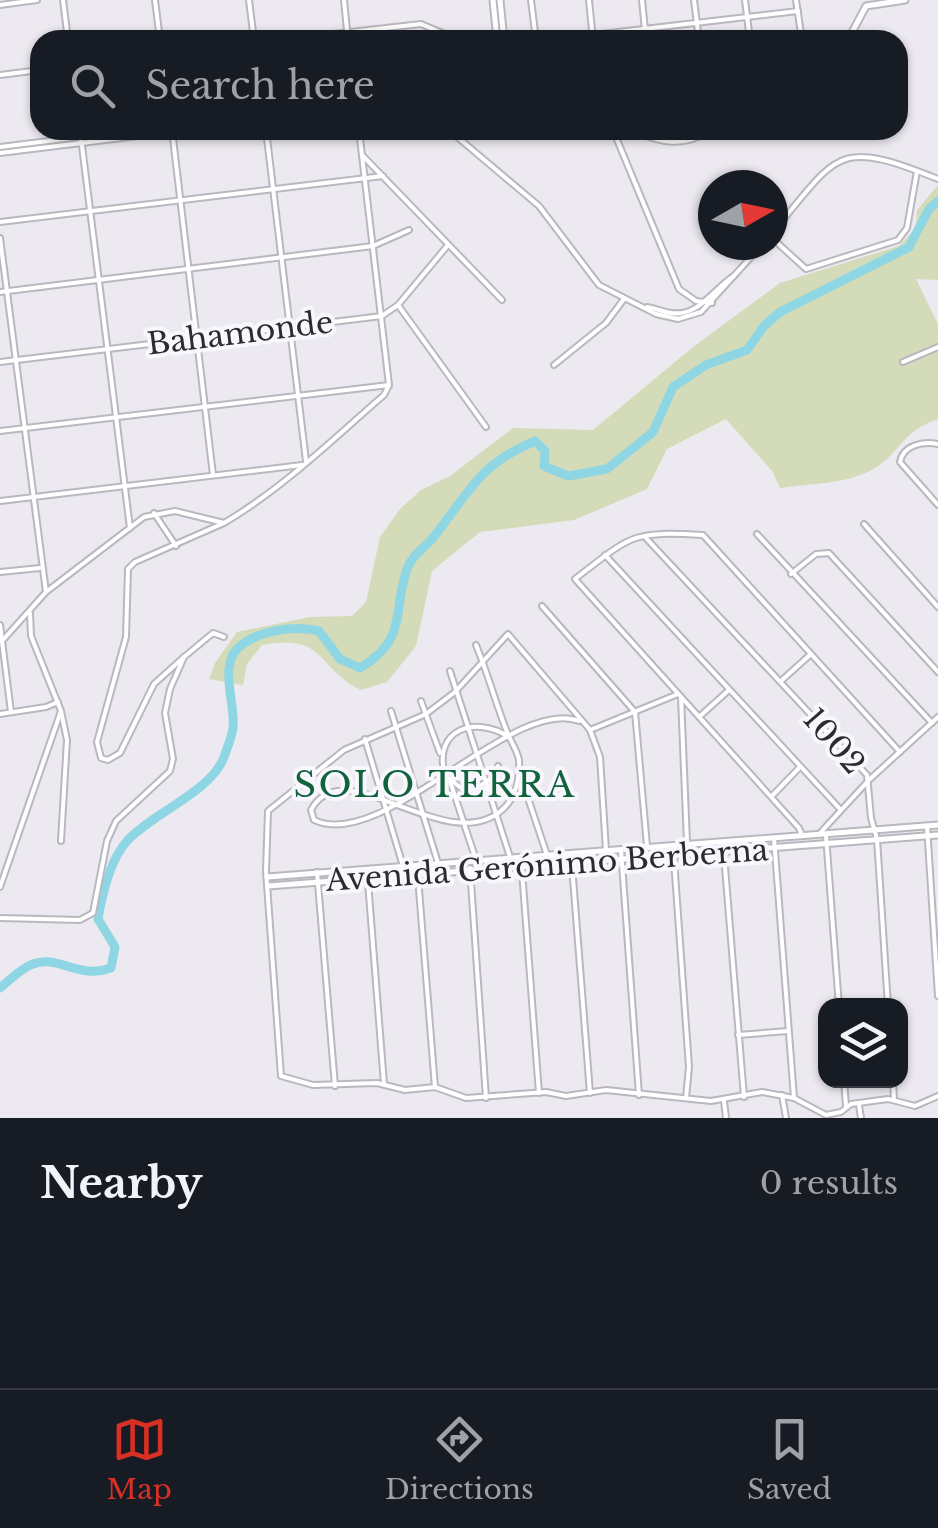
<!DOCTYPE html>
<html lang="en">
<head>
<meta charset="utf-8">
<style>
	:root { --surface:#171b24; --page:#242831; --text:#f1f3f6; --muted:#9ea1a6; --line:#363941; --accent:#d93025 }
	body { margin:0; font-family:"Libre Baskerville",serif; background:var(--page); color:var(--text) }
	.controls { position:absolute; right:30px; bottom:30px; display:grid; overflow:hidden; border-radius:20px; box-shadow:0 2px 8px #0004 }
	.controls button { width:90px; height:90px; display:grid; place-items:center; padding:0; border:0; border-bottom:2px solid var(--line); background:var(--surface); color:var(--text); font:50px sans-serif }
	.compass { position:absolute; left:698px; top:170px; width:90px; height:90px; border-radius:50%; background:var(--surface); box-shadow:0 2px 8px #0004; rotate:81deg }
	.list { margin:0; padding:0; list-style:none }
	h2 { display:flex; justify-content:space-between; align-items:center; height:130px; margin:0; padding:0 40px; font-size:42px }
	h2 small { font-size:32px; font-weight:400; color:var(--muted) }
	.icon { flex:none; width:55px; height:55px; fill:none; stroke:currentColor; stroke-width:2; stroke-linecap:round; stroke-linejoin:round }
	.map { position:relative; flex:none; width:938px; height:1118px; overflow:hidden }
	.search { position:absolute; background:var(--surface); box-shadow:0 2px 8px #0004; left:30px; right:30px; top:30px; height:110px; display:flex; align-items:center; gap:25px; box-sizing:border-box; padding:0 35px; border-radius:30px; color:var(--muted); font-size:38px }
	.sheet { height:270px; background:var(--surface) }
	nav { display:flex; justify-content:space-around; align-items:center; box-sizing:border-box; height:140px; border-top:2px solid var(--line); background:var(--surface); font-size:28px; color:var(--muted) }
	nav a { display:grid; justify-items:center; gap:5px }
	nav .on { color:var(--accent) }
	.map>svg:first-child { display:block }
	.green { fill:#d4dbb8 }
	.lines { fill:none; stroke-linecap:round; stroke-linejoin:round }
	.river { stroke:#8ed6e3; stroke-width:9 }
	.minor-casing { stroke:#bab8be; stroke-width:8 }
	.tertiary-casing { stroke:#bab8be; stroke-width:9 }
	.minor { stroke:#fff; stroke-width:4 }
	.tertiary { stroke:#fff; stroke-width:5 }
	.labels { text-anchor:middle; dominant-baseline:central; stroke-width:8; stroke-linejoin:round; paint-order:stroke }
	.street-label { font-size:30px; fill:#2c2b2e; stroke:#f9f7fe }
	.quarter-label { font-size:35px; letter-spacing:2.5px; fill:#10633c; stroke:#f9f7fe }
</style>
</head>
<body>
<div class="map">
<svg width="938" height="1118" viewBox="0 0 938 1118">
	<rect width="100%" height="100%" fill="#eceaf0"/>
	<!-- green -->
	<path class="green" d="M938 185V280L916 279 938 324V419C902 431 901 452 875 468 847 485 811 483 780 488L772 471 726 419 667 449 647 489 574 520 480 532 432 571 416 646 387 682 361 690C316 669 327 633 262 645L247 664 243 685 209 679 215 663 237 632 310 617 352 616 366 602 380 537 400 509 421 490 450 476 513 428 593 430 693 347 780 283 899 246 916 228 917 210Z"/>
	<g class="lines">
		<!-- river -->
		<path class="river" d="M0 988C10 980 21 968 33 964 58 954 78 980 111 968L115 947 98 919C102 895 110 860 127 841 151 814 212 791 224 757 227 748 232 737 233 728 236 704 218 665 239 647 259 630 295 625 319 631L340 659 360 668C408 639 392 614 407 569 412 554 427 547 436 534 471 489 480 464 535 441L545 451 544 466 568 476 607 469 653 432 673 387 706 365 747 350 764 326 780 312 909 247 929 209 938 201"/>
		<defs>
			<g id="minor">
				<path d="M63 0 68 40"/>
				<path d="M155 0 160 40"/>
				<path d="M249 0 254 40"/>
				<path d="M344 0 348 40"/>
				<path d="M531 0 536 40"/>
				<path d="M589 0 593 40"/>
				<path d="M642 0 646 40"/>
				<path d="M694 0 699 40"/>
				<path d="M745 0 750 40"/>
				<path d="M796 0 802 40"/>
				<path d="M0 5 37 0"/>
				<path d="M280 40 421 24 459 40"/>
				<path d="M549 40 798 11"/>
				<path d="M0 75 40 70"/>
				<path d="M80 130 130 528"/>
				<path d="M172 130 213 475"/>
				<path d="M266 130 306 461"/>
				<path d="M359 130 389 385"/>
				<path d="M449 130 539 206 599 285 656 314 678 319 701 312 762 245"/>
				<path d="M613 130 679 289 696 301 712 303"/>
				<path d="M0 147 136 130"/>
				<path d="M0 153 187 130"/>
				<path d="M363 156 502 300"/>
				<path d="M0 222 383 176"/>
				<path d="M773 232C839 153 836 138 938 179"/>
				<path d="M0 238 46 592"/>
				<path d="M773 239 806 269 898 240 907 228 917 171"/>
				<path d="M0 292 373 246 409 230"/>
				<path d="M398 305 486 427"/>
				<path d="M647 307C655 308 663 312 671 313 699 317 713 289 734 276"/>
				<path d="M0 362 382 316 398 305 448 245"/>
				<path d="M903 362 938 347"/>
				<path d="M554 365 606 323 624 299"/>
				<path d="M0 431 389 385"/>
				<path d="M938 444C923 441 903 445 900 462L938 505"/>
				<path d="M0 501 302 465"/>
				<path d="M154 513 176 546"/>
				<path d="M864 524 938 607"/>
				<path d="M757 534 932 723"/>
				<path d="M645 537 867 775 871 818 877 839 888 1006"/>
				<path d="M605 555 840 809"/>
				<path d="M0 572 40 568"/>
				<path d="M791 574 816 554 829 553 938 672"/>
				<path d="M542 606 635 712 647 846"/>
				<path d="M0 625 11 712"/>
				<path d="M2 641 46 592 144 517 175 511 224 523C282 489 333 439 384 395L389 385"/>
				<path d="M476 645C488 674 496 704 507 732 511 742 517 750 519 760 520 778 516 798 502 810 446 859 343 748 311 810L314 820C383 853 513 695 579 721"/>
				<path d="M184 657 154 684 120 753 108 760 101 758 97 742 126 637 128 569 135 562 224 523"/>
				<path d="M450 671 510 857"/>
				<path d="M781 681 811 654"/>
				<path d="M681 697 687 842"/>
				<path d="M421 701 440 753"/>
				<path d="M391 711 438 863"/>
				<path d="M0 714 46 707 58 702"/>
				<path d="M699 717 729 690"/>
				<path d="M590 730 678 694"/>
				<path d="M365 739 403 866"/>
				<path d="M498 766C491 782 479 790 461 788L445 775C432 729 476 715 509 737"/>
				<path d="M520 774 547 855"/>
				<path d="M450 781 476 860"/>
				<path d="M772 796 800 767"/>
				<path d="M927 826 938 996"/>
				<path d="M821 832 869 780 938 717"/>
				<path d="M802 835 799 828 575 579C632 535 631 531 703 535L900 752"/>
				<path d="M826 836 839 1006"/>
				<path d="M774 838 794 1098"/>
				<path d="M61 841 67 740 61 711"/>
				<path d="M723 843 744 1097"/>
				<path d="M673 846 689 1067 686 1098"/>
				<path d="M606 850 600 757 590 730 508 634 455 692 426 714 344 750 268 811 266 871 281 1076 313 1085 377 1083 405 1090 435 1087 466 1098 546 1092 566 1096 606 1090 711 1101 762 1092 794 1098 826 1115 841 1112 851 1104 888 1099 915 1106 938 1096"/>
				<path d="M621 850 639 1095"/>
				<path d="M571 853 590 1093"/>
				<path d="M521 858 539 1093"/>
				<path d="M417 865 435 1087"/>
				<path d="M470 868 486 1098"/>
				<path d="M367 869 384 1084"/>
				<path d="M317 872 335 1086"/>
				<path d="M0 887 61 711 31 636 30 613"/>
				<path d="M0 918 80 920 93 913 107 841 116 821 170 771 173 759 165 713 170 689 184 657 213 633 224 637"/>
				<path d="M738 1035 788 1031"/>
				<path d="M844 1080 846 1106"/>
				<path d="M893 1080 894 1100"/>
				<path d="M782 1095 786 1118"/>
				<path d="M724 1101 726 1118"/>
				<path d="M859 1105 861 1118"/>
			</g>
			<g id="tertiary">
				<path d="M493 0 497 40"/>
				<path d="M500 0 504 40"/>
				<path d="M848 40 866 6 905 0"/>
				<path d="M633 130C661 143 683 147 711 130"/>
				<path d="M267 877 938 825"/>
				<path d="M268 886 938 835"/>
			</g>
		</defs>
		<!-- minor casing -->
		<use href="#minor" class="minor-casing"/>
		<!-- tertiary casing -->
		<use href="#tertiary" class="tertiary-casing"/>
		<!-- minor -->
		<use href="#minor" class="minor"/>
		<!-- tertiary -->
		<use href="#tertiary" class="tertiary"/>
	</g>
	<g class="labels">
		<!-- street labels -->
		<g class="street-label">
			<text transform="translate(240 333) rotate(-7)">Bahamonde</text>
			<text transform="translate(834 741) rotate(49)">1002</text>
			<text transform="translate(547 865) rotate(-4)">Avenida Gerónimo Berberna</text>
		</g>
		<!-- quarter labels -->
		<g class="quarter-label">
			<text x="435" y="784">SOLO TERRA</text>
		</g>
	</g>
</svg>
<div class="controls">
<button><svg class="icon" aria-label="layers" viewBox="0 0 24 24"><path d="M12 4l9 5-9 5-9-5zM3 14l9 5 9-5"/></svg></button>
</div>
<svg class="compass" viewBox="-18 -18 36 36"><path d="M0-13l5 13h-10z" fill="#e53935"/><path d="M0 13l5-13h-10z" fill="#9ea1a6"/></svg>
<div class="search"><svg class="icon" aria-label="search" viewBox="0 0 24 24"><circle cx="10" cy="10" r="6"/><path d="M15 15l6 6"/></svg>Search here</div>
</div>
<section class="sheet">
<h2>Nearby<small>0 results</small></h2>
<ul class="list">
</ul>
</section>
<nav>
<a class="on"><svg class="icon" aria-label="map" viewBox="0 0 24 24"><path d="M3 6l6-2 6 2 6-2v14l-6 2-6-2-6 2zM9 4v14M15 6v14"/></svg>Map</a>
<a><svg class="icon" aria-label="directions" viewBox="0 0 24 24"><path d="M12 3l9 9-9 9-9-9zM9 14v-3h6M13 9l2 2-2 2"/></svg>Directions</a>
<a><svg class="icon" aria-label="saved" viewBox="0 0 24 24"><path d="M7 4h10v16l-5-4-5 4z"/></svg>Saved</a>
</nav>
</body>
</html>
